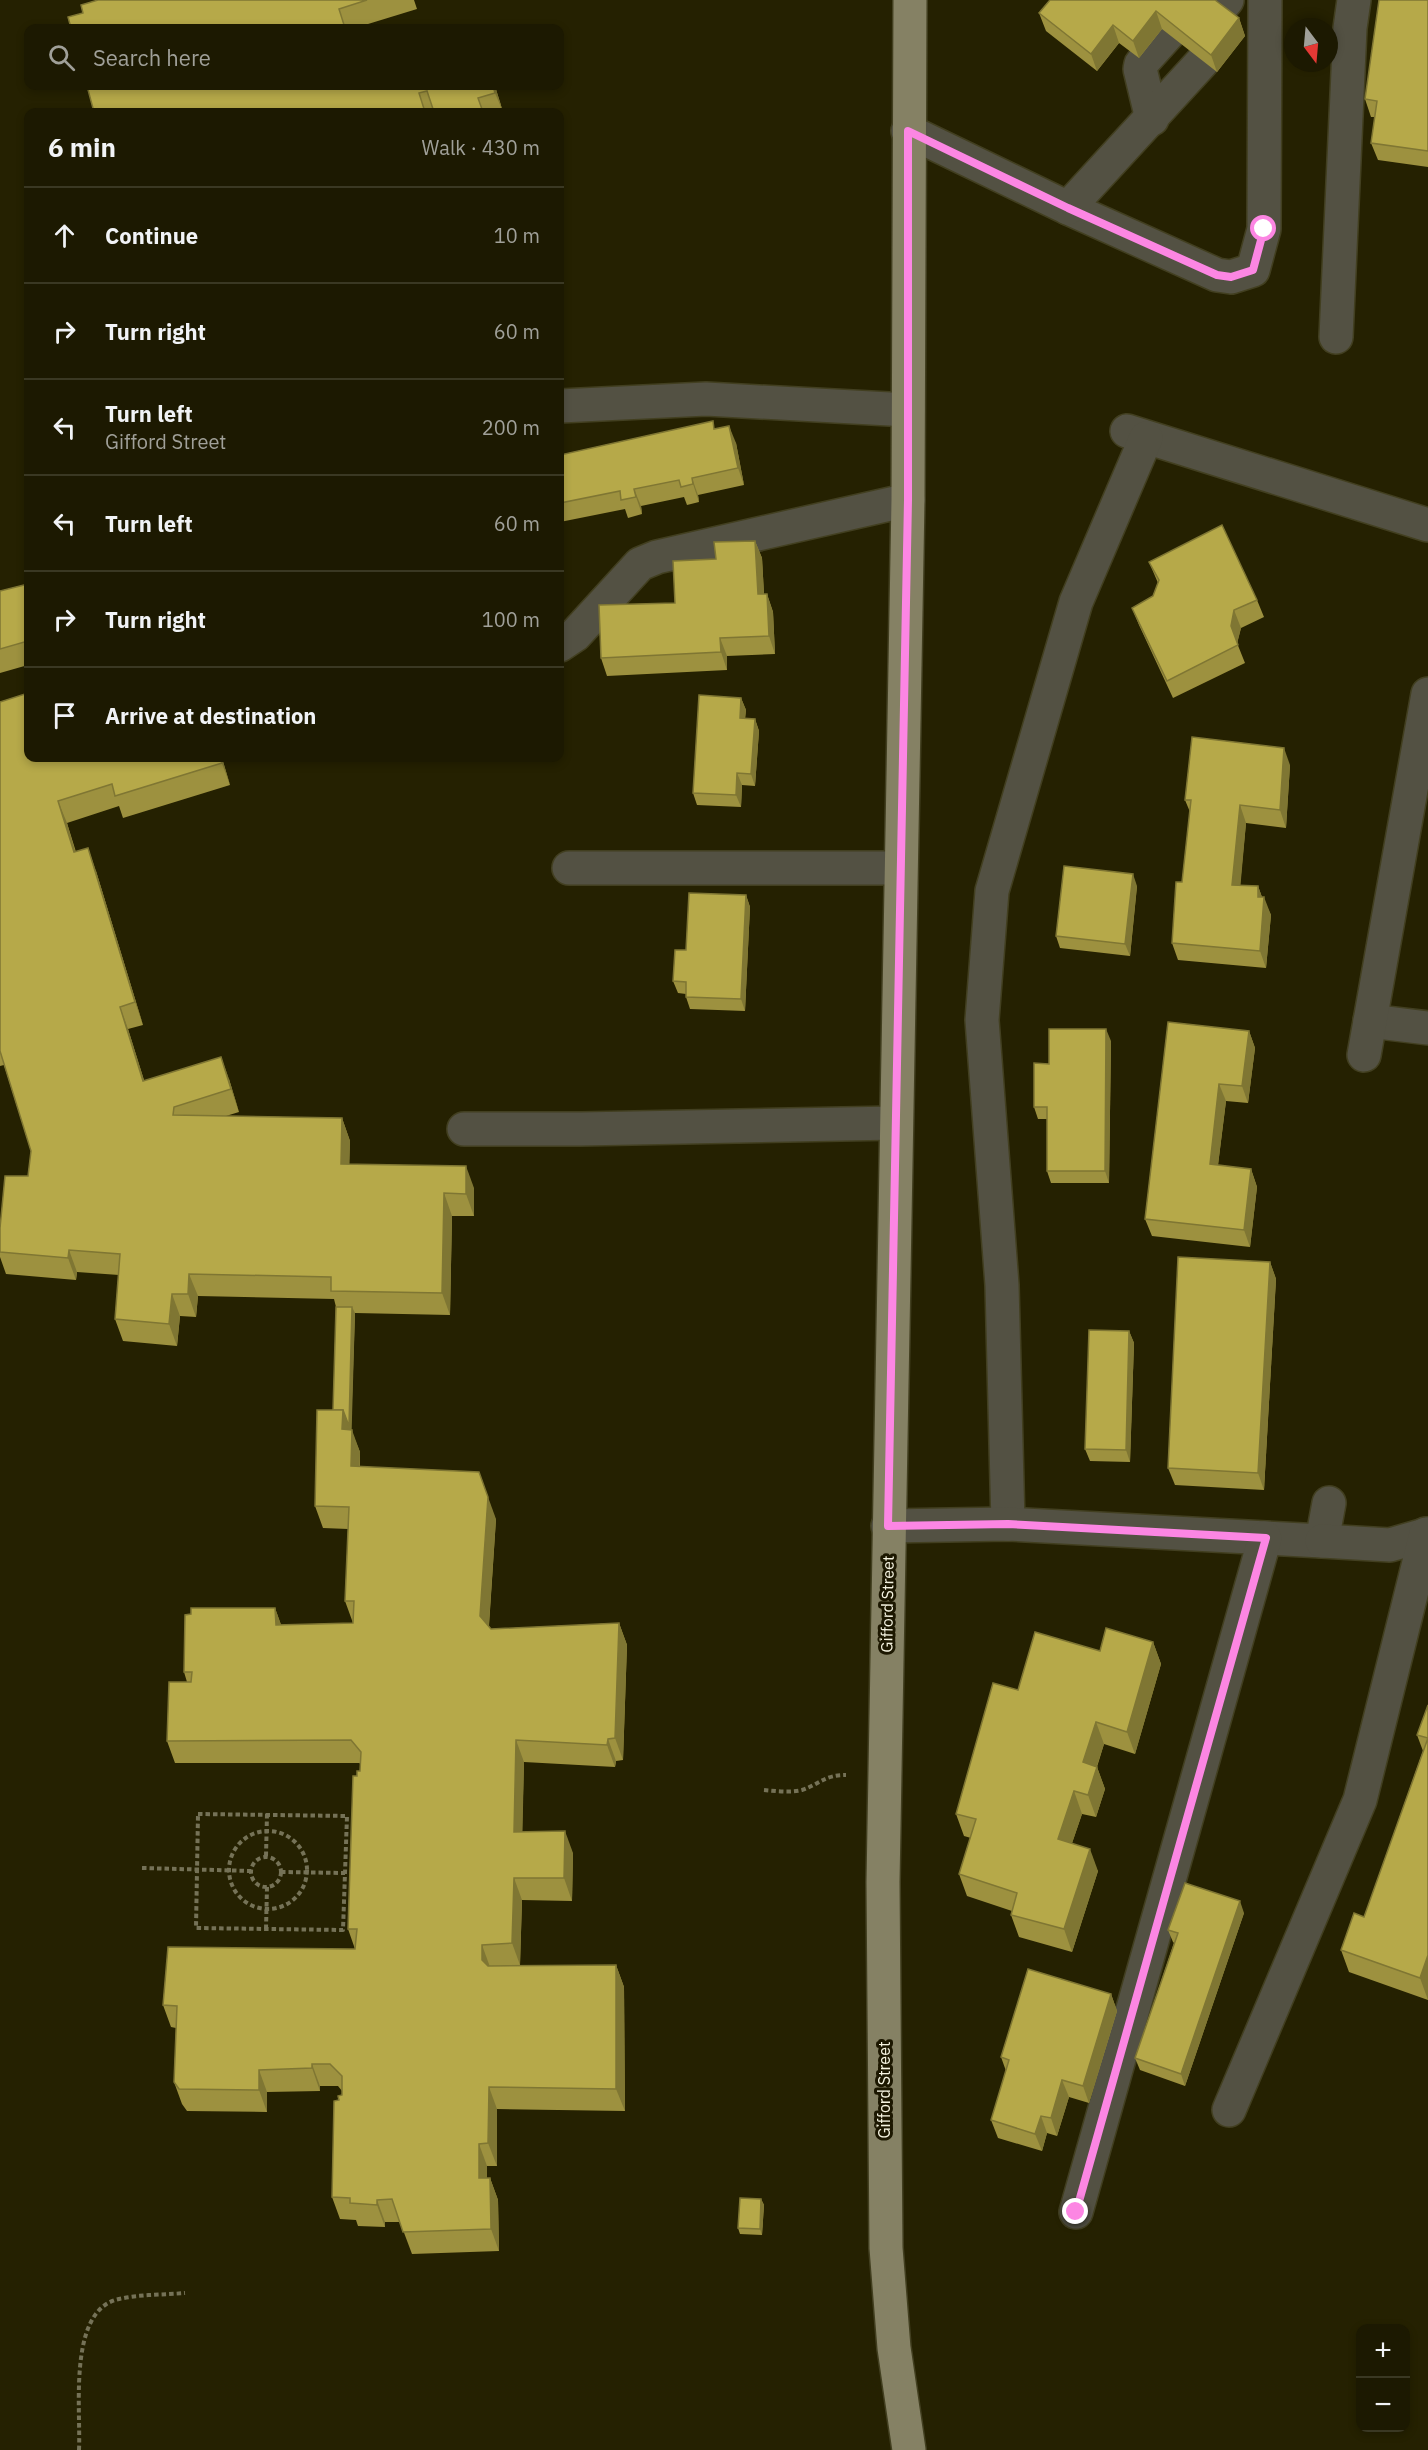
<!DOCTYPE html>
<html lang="en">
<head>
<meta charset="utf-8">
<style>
	:root { --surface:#1c1901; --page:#292610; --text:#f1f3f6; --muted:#a0a099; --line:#3a3823 }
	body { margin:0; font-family:"IBM Plex Sans",sans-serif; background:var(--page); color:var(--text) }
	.controls { position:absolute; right:18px; bottom:18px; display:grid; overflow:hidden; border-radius:12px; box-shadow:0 3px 9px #0003 }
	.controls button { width:54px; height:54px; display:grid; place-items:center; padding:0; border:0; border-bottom:2px solid var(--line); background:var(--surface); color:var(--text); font:30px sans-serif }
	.compass { position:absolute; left:1284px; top:18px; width:54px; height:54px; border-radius:50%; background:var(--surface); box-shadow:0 3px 9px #0003; rotate:164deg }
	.stop { position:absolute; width:18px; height:18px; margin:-14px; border:4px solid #fc86e3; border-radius:50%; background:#fff }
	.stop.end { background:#fc86e3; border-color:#fff; box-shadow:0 2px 6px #0008 }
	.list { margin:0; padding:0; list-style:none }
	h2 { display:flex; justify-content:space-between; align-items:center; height:78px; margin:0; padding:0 24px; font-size:26px }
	h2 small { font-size:20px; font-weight:400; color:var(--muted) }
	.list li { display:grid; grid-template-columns:39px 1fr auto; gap:18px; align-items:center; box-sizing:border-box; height:96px; padding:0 24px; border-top:2px solid var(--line) }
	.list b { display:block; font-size:22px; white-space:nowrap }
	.list p { margin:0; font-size:20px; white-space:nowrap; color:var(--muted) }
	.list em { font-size:20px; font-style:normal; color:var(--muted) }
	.icon { flex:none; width:33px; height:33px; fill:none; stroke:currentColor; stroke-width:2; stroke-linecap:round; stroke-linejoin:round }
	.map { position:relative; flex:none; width:1428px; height:2450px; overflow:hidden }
	.search { position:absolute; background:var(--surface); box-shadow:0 3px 9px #0003; left:24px; top:24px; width:540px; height:66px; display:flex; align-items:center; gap:15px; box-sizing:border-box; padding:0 21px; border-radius:12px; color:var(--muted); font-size:22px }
	.panel { position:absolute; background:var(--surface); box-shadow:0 3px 9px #0003; left:24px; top:108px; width:540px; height:654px; border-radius:12px }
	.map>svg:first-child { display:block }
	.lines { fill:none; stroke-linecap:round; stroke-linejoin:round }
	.minor-casing { stroke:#423f20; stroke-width:36 }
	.major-casing { stroke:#423f20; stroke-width:36 }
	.path { stroke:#757257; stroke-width:4; stroke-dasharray:4.5 3; stroke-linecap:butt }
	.minor { stroke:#535143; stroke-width:33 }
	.major { stroke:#858164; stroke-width:33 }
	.wall { fill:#9d913f }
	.shaded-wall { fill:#7f7633 }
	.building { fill:#b6a949; stroke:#7f7633; stroke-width:1.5 }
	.route { stroke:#fc86e3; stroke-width:8 }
	.labels { text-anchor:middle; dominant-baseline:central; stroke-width:6; stroke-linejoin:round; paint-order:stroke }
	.street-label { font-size:16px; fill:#f7f5e2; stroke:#1c1700 }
</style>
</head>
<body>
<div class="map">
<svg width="1428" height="2450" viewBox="0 0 1428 2450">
	<rect width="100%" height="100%" fill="#252101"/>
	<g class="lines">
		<defs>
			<g id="minor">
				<path d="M1216 13 1227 0"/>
				<path d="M1152 119 1140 69 1141 64 1168 34"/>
				<path d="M908 131 1068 208 1217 275 1231 277 1253 270 1264 229 1265 0"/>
				<path d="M1068 208 1203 61"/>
				<path d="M1336 337 1350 28 1354 0"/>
				<path d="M560 406 706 399 908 410"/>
				<path d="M1127 431 1428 525"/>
				<path d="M560 645 575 635 640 564 657 557 908 500"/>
				<path d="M569 868H900"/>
				<path d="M1370 1021 1428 1028"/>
				<path d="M1364 1055 1428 694"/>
				<path d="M464 1129H581L896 1123"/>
				<path d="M1008 1524 1002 1285 982 1020 992 891 1076 602 1146 438"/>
				<path d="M888 1526 1008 1524 1322 1541 1329 1503"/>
				<path d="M1322 1541 1390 1545 1428 1534"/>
				<path d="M1229 2110 1360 1800 1426 1534"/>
				<path d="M1076 2212 1265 1538"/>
			</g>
			<path id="major" d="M909 2450 894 2348 886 2248 883 1882 908 500 910 0"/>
		</defs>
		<!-- minor casing -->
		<use href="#minor" class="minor-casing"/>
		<!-- major casing -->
		<use href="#major" class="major-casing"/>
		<!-- path -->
		<g class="path">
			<path d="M764 1790C776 1791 790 1793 802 1790 820 1784 824 1775 846 1775"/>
			<path d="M198 1814 347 1816 343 1930 196 1928Z"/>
			<circle cx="268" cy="1870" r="39"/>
			<path d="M266 1856 267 1814"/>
			<circle cx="266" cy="1872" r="15"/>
			<path d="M142 1868 251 1871"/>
			<path d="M281 1872 345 1873"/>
			<path d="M266 1929 267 1887"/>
			<path d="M79 2450C81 2411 68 2315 115 2300 137 2294 163 2295 185 2293"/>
		</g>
		<!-- minor -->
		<use href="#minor" class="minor"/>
		<!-- major -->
		<use href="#major" class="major"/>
	</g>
	<!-- wall -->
	<g class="wall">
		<path d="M98 0H414L417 9 355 28H71L83 13Z"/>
		<path d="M1050 0 1239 18 1245 36 1217 72 1162 29 1139 58 1119 43 1097 71 1046 31 1039 13Z"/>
		<path d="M1428 0V167L1378 160 1371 143 1375 117H1371L1365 99Z"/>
		<path d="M495 86 503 112H94Z"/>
		<path d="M715 428 736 443 744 485 698 495 699 502 687 505 684 497 641 506 642 514 628 518 625 509 560 522V455Z"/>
		<path d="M755 541 762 558 764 594H767L773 612 775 654 727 656V670L607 676 601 658 675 603 716 559Z"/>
		<path d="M1149 562 1257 600 1264 617 1241 628 1237 643 1245 663 1173 698 1139 625 1132 608 1153 596 1158 583Z"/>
		<path d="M28 584V665L0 673V591Z"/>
		<path d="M741 698 746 710 745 718 755 719 759 731 755 786 742 785 741 807 697 805 693 793Z"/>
		<path d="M0 702 222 758 230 785 123 818 119 806 67 823 76 852 96 871 143 1025 128 1029 144 1080 229 1079 239 1112 226 1116 342 1118 350 1141 349 1164 474 1188V1216H452L450 1315 355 1313 351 1430 360 1452V1467L496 1519 489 1626 491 1629 619 1623 627 1645 623 1760 616 1761 615 1767 524 1762 522 1832 573 1853 572 1901 522 1900 520 1965 500 1966 616 1965 624 1987 625 2111 497 2109V2166H487V2178H490L498 2200 499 2251 412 2254 400 2222H385V2227L358 2226 356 2220 340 2219 332 2197 339 2100 342 2095V2091L338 2086H320V2091L267 2092V2112L187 2111 182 2104 174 2082 176 2028 171 2027 163 2005 355 1949 348 1929 357 1776 360 1771 361 1764 359 1763H175L167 1741 187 1682 184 1672 275 1608 281 1625 353 1623 345 1601 348 1529 323 1528 315 1506 333 1410 336 1307 334 1299 198 1296 196 1317 180 1316 177 1346 123 1341 115 1319 119 1275 77 1272 76 1280 6 1274 0 1257V1228L28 1176 31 1151 4 1065 0 1066Z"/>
		<path d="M1290 765 1286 828 1246 823 1240 885 1258 886 1262 897 1271 915 1266 968 1178 960 1172 943 1182 882 1190 812 1185 800Z"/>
		<path d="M1137 886 1130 956 1060 948 1056 936Z"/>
		<path d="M746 895 750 907 745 1011 690 1009 686 997V994L678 993 673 981Z"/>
		<path d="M1249 1031 1255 1048 1248 1103 1226 1101 1218 1165 1251 1169 1257 1187 1250 1247 1152 1236 1145 1219Z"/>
		<path d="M1111 1041 1109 1183H1051L1047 1171V1119H1038L1034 1107 1049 1064Z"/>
		<path d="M1270 1262 1276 1279 1264 1490 1175 1485 1168 1468Z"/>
		<path d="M1129 1331 1134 1343 1130 1462 1090 1461 1085 1449Z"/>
		<path d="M1153 1642 1161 1664 1135 1754 1104 1744 1097 1767 1105 1789 1096 1817 1082 1814 1072 1843 1098 1871 1072 1952 1019 1937 1011 1915 1012 1911 967 1896 959 1874 971 1838 964 1836 956 1814 1018 1690Z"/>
		<path d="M1428 1705V2000L1349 1972 1341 1950 1364 1917 1423 1751 1417 1735Z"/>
		<path d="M1244 1913 1185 2086 1140 2070 1135 2058 1174 1943 1173 1942 1168 1930Z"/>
		<path d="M1111 1994 1117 2011 1089 2103 1069 2097 1057 2136 1047 2133 1042 2151 998 2138 991 2120 1006 2071 1001 2057Z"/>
		<path d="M761 2199 764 2205 762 2235 740 2234 738 2228Z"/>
	</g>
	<!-- shaded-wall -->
	<g class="shaded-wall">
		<path d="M1156 11 1162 29 1139 58 1133 41Z"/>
		<path d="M1239 18 1245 36 1217 72 1211 55Z"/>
		<path d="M1113 25 1119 43 1097 71 1091 54Z"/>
		<path d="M493 86H495L503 112 495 93Z"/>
		<path d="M729 426 736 443 744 485 738 468Z"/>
		<path d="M692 478 698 495 699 502 693 484Z"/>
		<path d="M634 489 641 506 642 514 636 497Z"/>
		<path d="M755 541 762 558 765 612 758 594Z"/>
		<path d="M767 594 773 612 775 654 769 636Z"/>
		<path d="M1234 610 1241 628 1237 644 1231 626Z"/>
		<path d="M720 638 727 656V670L721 652Z"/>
		<path d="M741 698 746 710 744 730 740 718Z"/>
		<path d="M755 719 759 731 755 786 751 774Z"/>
		<path d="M1284 748 1290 765 1286 828 1280 810Z"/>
		<path d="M220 758H222L230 785Z"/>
		<path d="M737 773 742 785 741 807 736 795Z"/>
		<path d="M58 801 67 823 82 875 74 852Z"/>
		<path d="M1240 805 1246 823 1239 902 1232 885Z"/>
		<path d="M88 848 96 871 143 1025 135 1002Z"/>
		<path d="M1133 874 1137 886 1130 956 1125 944Z"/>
		<path d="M1258 886 1264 903V897L1271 915 1266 968 1260 951Z"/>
		<path d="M746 895 750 907 745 1011 741 999Z"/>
		<path d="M120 1007 128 1029 151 1103 143 1081Z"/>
		<path d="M1106 1029 1111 1041 1109 1183 1105 1171Z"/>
		<path d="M1249 1031 1255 1048 1248 1103 1242 1086Z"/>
		<path d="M221 1057 229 1079 239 1112 231 1089Z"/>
		<path d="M1219 1084 1226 1101 1216 1181 1210 1164Z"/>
		<path d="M342 1118 350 1141 349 1186 341 1164Z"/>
		<path d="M466 1166 474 1188V1216L466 1194Z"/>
		<path d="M1251 1169 1257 1187 1250 1247 1244 1230Z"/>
		<path d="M444 1193 452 1216 450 1315 442 1293Z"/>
		<path d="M69 1250 77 1272 76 1280 68 1258Z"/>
		<path d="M1270 1262 1276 1279 1264 1490 1258 1473Z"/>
		<path d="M189 1274 198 1296 196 1317 188 1294Z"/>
		<path d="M172 1294 180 1316 177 1346 169 1324Z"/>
		<path d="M352 1307 355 1313 351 1452 342 1429 343 1410Z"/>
		<path d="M1129 1331 1134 1343 1130 1462 1126 1450Z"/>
		<path d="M352 1430 360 1452 359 1489 351 1466Z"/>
		<path d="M488 1497 496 1519 488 1638 480 1616Z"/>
		<path d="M275 1608 283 1630 276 1625Z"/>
		<path d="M619 1623 627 1645 623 1760 615 1738Z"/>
		<path d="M1153 1642 1161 1664 1135 1754 1127 1732Z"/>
		<path d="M1096 1722 1104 1744 1091 1784 1083 1762Z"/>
		<path d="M608 1739 616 1761 615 1767 607 1745Z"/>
		<path d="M516 1740 524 1762 522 1854 514 1832Z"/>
		<path d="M1097 1767 1105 1789 1096 1817 1088 1795Z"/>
		<path d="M1074 1791 1082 1814 1066 1861 1058 1839Z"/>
		<path d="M565 1831 573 1853 572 1901 564 1878Z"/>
		<path d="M1090 1849 1098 1871 1072 1952 1064 1929Z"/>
		<path d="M514 1878 522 1900 520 1965 512 1943Z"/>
		<path d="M1240 1901 1244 1913 1185 2086 1181 2074Z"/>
		<path d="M482 1945 490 1967V1982L482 1960Z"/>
		<path d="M1428 1955V2000L1420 1978Z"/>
		<path d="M616 1965 624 1987 625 2111 616 2089Z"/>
		<path d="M1111 1994 1117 2011 1089 2103 1083 2086Z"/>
		<path d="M312 2064 320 2086V2091L312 2068Z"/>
		<path d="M259 2070 267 2092V2112L259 2090Z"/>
		<path d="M1062 2080 1069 2097 1057 2136 1051 2118Z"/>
		<path d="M489 2087 497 2109V2166L488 2143Z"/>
		<path d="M1041 2116 1047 2133 1042 2151 1035 2134Z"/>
		<path d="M479 2144 487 2166V2200L479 2178Z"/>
		<path d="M490 2178 498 2200 499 2251 491 2229Z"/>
		<path d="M761 2199 764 2205 762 2235 760 2229Z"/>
		<path d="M377 2200 385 2222V2227L377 2205Z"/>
	</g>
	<!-- building -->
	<g class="building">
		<path d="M98 0H367L339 9 345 28H71L68 17 83 13 81 5Z"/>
		<path d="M1050 0H1215L1239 18 1211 55 1156 11 1133 41 1113 25 1091 54 1039 13Z"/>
		<path d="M1379 0H1428V151L1371 143 1377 101 1365 99Z"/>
		<path d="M87 86H493L495 93 478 98 483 112H434L427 91 419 93 425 112H94Z"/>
		<path d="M713 421 714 429 729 426 738 468 692 478 693 484 681 487 679 480 634 489 636 497 621 500 620 491 560 503V455Z"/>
		<path d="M1222 525 1257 600 1234 610 1231 626 1238 645 1167 681 1132 608 1153 596 1159 580 1149 562Z"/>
		<path d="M755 541 758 594H767L769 636 720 638 721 652 601 658 599 605 675 603 673 561 716 559 714 542Z"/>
		<path d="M28 584V641L0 649V591Z"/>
		<path d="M28 693V758H220L222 763 115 796 112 784 58 801 74 852 88 848 135 1002 120 1007 143 1081 221 1057 231 1089 174 1107 173 1115 342 1118 341 1164 466 1166V1194L444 1193 442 1293 331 1291V1277L189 1274 188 1294H172L169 1324 115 1319 120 1254 69 1250 68 1258 0 1252V1228L5 1176H28L31 1151 0 1051V702Z"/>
		<path d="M699 695 741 698 740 718 755 719 751 774 737 773 736 795 693 793Z"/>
		<path d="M1192 737 1284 748 1280 810 1240 805 1232 885 1258 886V897H1264L1260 951 1172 943 1176 882H1182L1191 800H1185Z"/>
		<path d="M1064 866 1133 874 1125 944 1056 936Z"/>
		<path d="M689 893 746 895 741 999 686 997V982L673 981 675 950H686Z"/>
		<path d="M1168 1022 1249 1031 1242 1086 1219 1084 1210 1164 1251 1169 1244 1230 1145 1219Z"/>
		<path d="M1049 1029H1106L1105 1171H1047V1107H1034V1063L1049 1064Z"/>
		<path d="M1178 1257 1270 1262 1258 1473 1168 1468Z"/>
		<path d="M336 1307H352L349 1426 343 1410H333Z"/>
		<path d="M1089 1330 1129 1331 1126 1450 1085 1449Z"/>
		<path d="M317 1410H343L342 1429 352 1430 351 1466 479 1472 488 1497 480 1616 491 1629 619 1623 615 1738 608 1739 607 1745 516 1740 514 1832 565 1831 564 1878H514L512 1943 482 1945V1960L488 1966 616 1965V2089L489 2087 488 2143 479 2144V2178H490L491 2229 403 2232 392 2199 377 2200V2205L350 2203V2198L332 2197 334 2101 339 2100 338 2096 342 2095V2076L330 2064H312V2068L259 2070V2090L179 2089 174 2082 177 2006 163 2005 168 1947 355 1949 357 1929H348L353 1776H357V1771H360L361 1752 351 1740 167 1741 169 1682H191L192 1672H184L185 1615 191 1614V1608H275L276 1625 353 1623 354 1601H345L349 1507 315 1506Z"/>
		<path d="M1106 1628 1153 1642 1127 1732 1096 1722 1083 1762 1097 1767 1088 1795 1074 1791 1058 1839 1090 1849 1064 1929 1011 1915 1017 1893 959 1874 976 1819 956 1814 993 1683 1018 1690 1035 1632 1100 1651Z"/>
		<path d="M1428 1705V1955L1420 1978 1341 1950 1354 1913 1364 1917 1428 1738 1417 1735Z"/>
		<path d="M1185 1883 1240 1901 1181 2074 1135 2058 1178 1933 1168 1930Z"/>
		<path d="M1028 1969 1111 1994 1083 2086 1062 2080 1051 2118 1041 2116 1035 2134 991 2120 1009 2060 1001 2057Z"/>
		<path d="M740 2198 761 2199 760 2229 738 2228Z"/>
	</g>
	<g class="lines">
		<!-- route -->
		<path class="route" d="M1076 2212 1266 1538 1008 1524 888 1526 908 500V131L1068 208 1217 275 1231 277 1253 270 1264 229"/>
	</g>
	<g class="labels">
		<!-- street labels -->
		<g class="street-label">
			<text transform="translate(887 1604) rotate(-89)">Gifford Street</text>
			<text transform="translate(884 2090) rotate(-90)">Gifford Street</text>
		</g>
	</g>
</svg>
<div class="controls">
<button>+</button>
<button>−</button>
</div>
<svg class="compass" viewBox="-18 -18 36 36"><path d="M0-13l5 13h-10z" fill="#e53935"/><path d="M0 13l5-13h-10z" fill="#a0a099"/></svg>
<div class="stop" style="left:1264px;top:229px"></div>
<div class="stop end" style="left:1076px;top:2212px"></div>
<div class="search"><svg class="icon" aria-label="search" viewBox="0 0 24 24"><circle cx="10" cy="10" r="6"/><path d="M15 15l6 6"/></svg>Search here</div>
<section class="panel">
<h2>6 min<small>Walk · 430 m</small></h2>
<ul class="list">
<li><svg class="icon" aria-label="ahead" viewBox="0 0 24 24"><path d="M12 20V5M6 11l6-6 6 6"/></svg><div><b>Continue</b></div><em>10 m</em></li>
<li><svg class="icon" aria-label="right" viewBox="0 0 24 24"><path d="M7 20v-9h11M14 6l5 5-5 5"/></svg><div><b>Turn right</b></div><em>60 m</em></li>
<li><svg class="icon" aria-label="left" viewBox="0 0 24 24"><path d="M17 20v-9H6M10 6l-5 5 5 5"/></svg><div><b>Turn left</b><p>Gifford Street</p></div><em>200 m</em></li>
<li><svg class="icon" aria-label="left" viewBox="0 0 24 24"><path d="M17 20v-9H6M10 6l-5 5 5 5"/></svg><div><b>Turn left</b></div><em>60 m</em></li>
<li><svg class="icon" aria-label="right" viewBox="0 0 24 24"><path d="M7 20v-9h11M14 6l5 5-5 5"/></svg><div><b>Turn right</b></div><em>100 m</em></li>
<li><svg class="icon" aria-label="arrive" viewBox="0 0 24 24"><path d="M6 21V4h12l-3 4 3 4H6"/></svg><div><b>Arrive at destination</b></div></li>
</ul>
</section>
</div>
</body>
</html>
